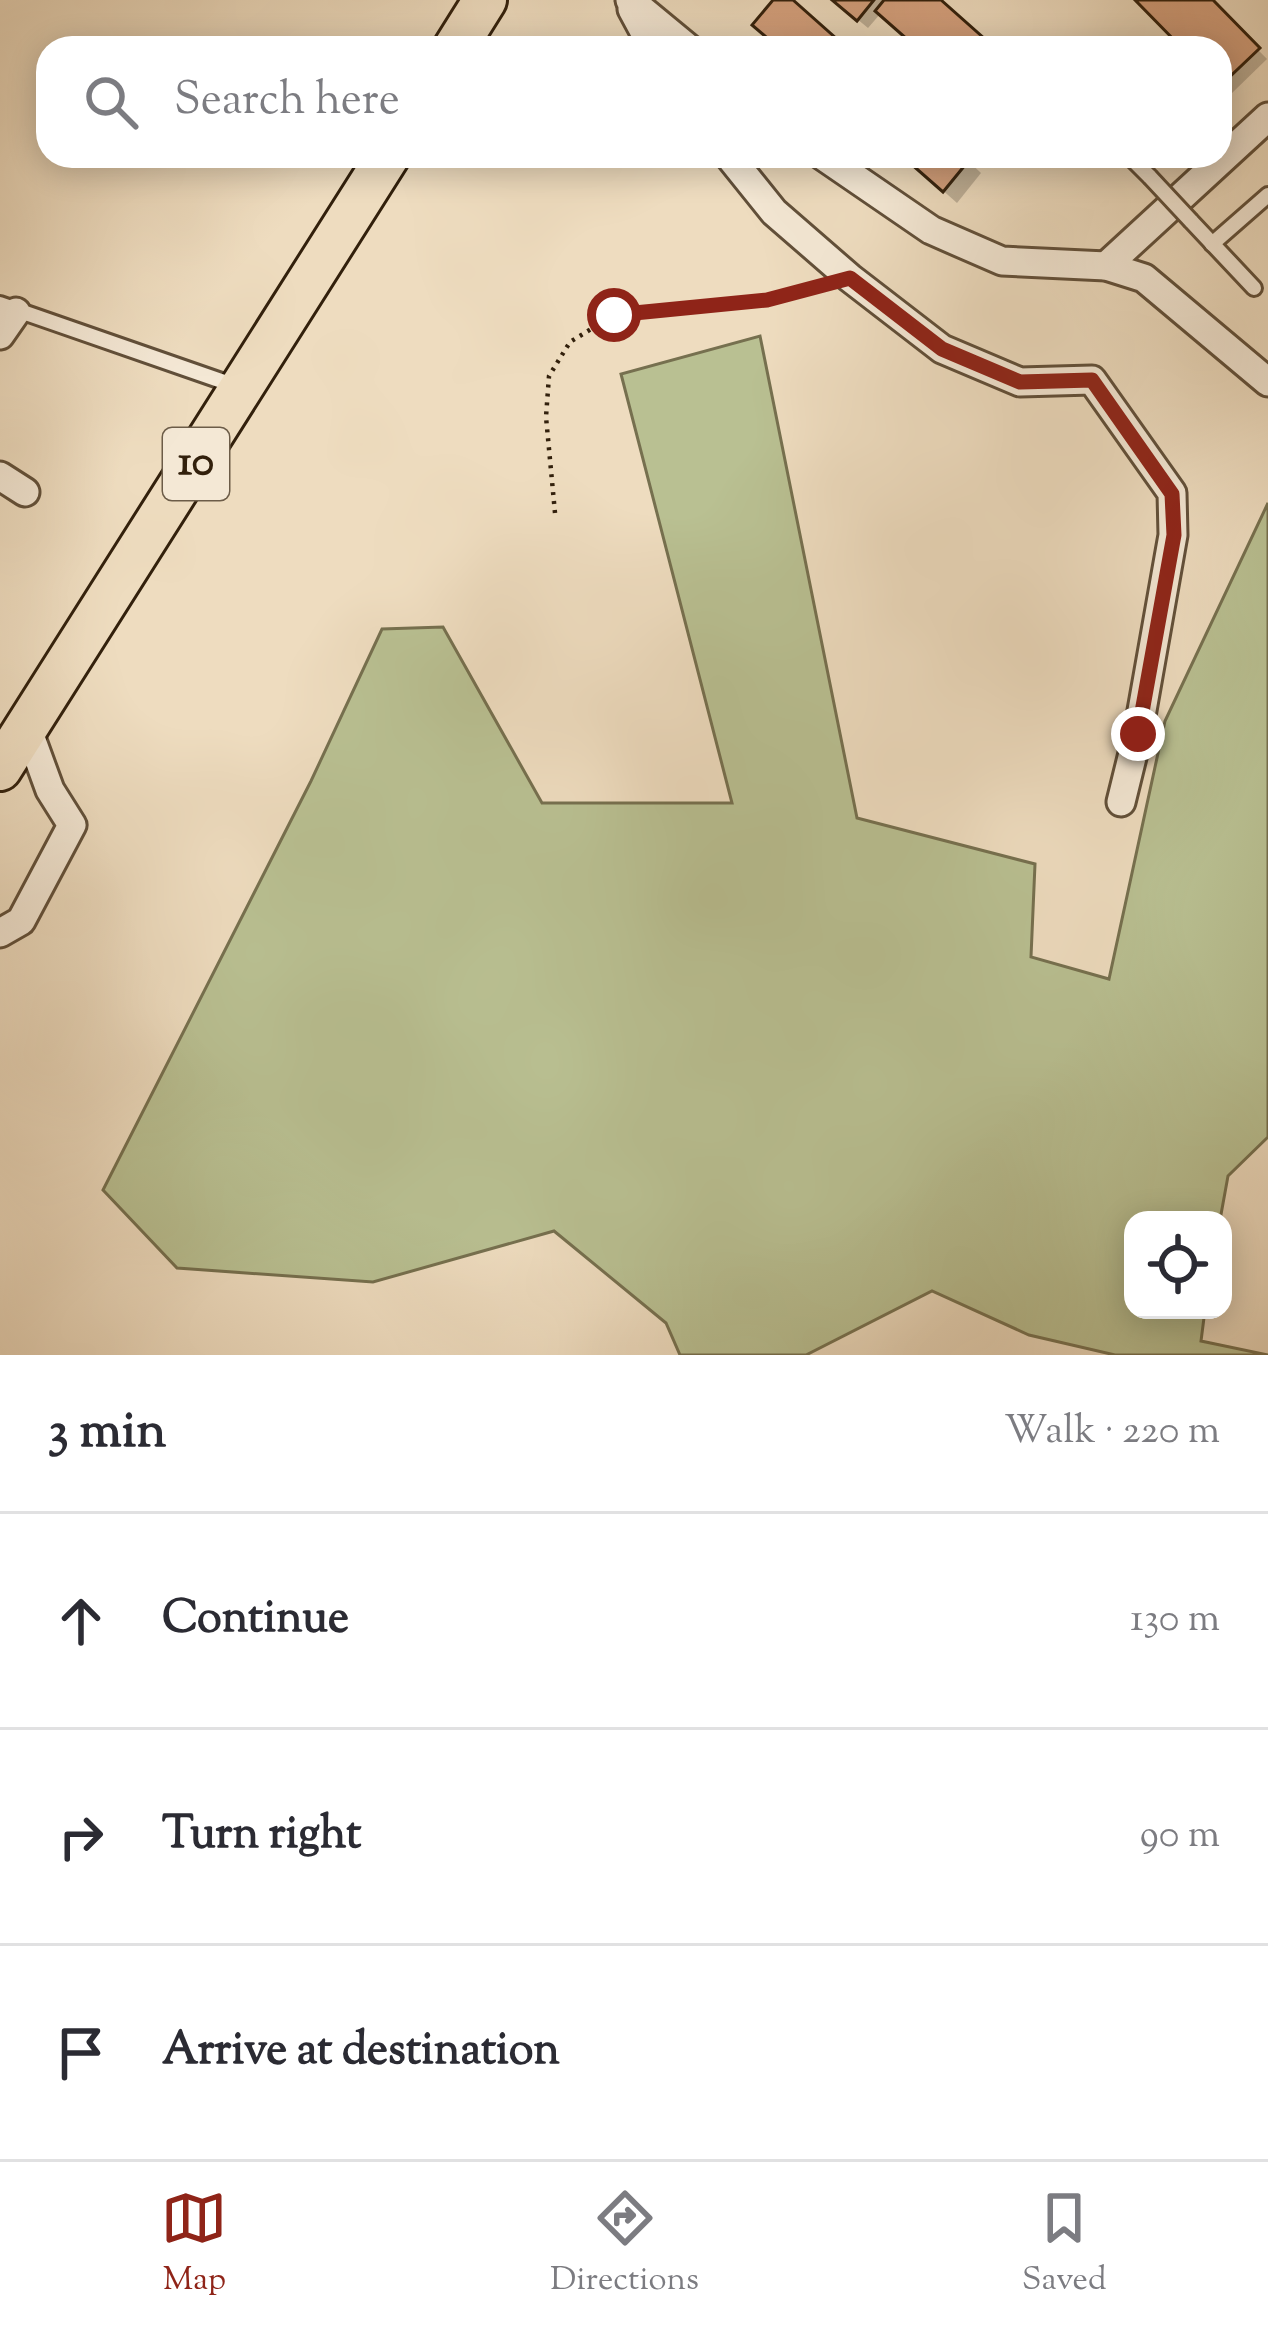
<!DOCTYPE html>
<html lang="en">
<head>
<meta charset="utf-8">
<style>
	:root { --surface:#fff; --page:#f7f7f7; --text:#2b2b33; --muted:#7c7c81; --line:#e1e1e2; --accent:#8f2418 }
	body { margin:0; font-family:"Sorts Mill Goudy",serif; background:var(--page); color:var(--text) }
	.controls { position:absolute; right:36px; bottom:36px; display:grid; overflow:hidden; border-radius:24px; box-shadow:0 6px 30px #0003 }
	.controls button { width:108px; height:108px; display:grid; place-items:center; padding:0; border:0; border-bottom:3px solid var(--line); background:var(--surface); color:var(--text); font:60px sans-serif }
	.stop { position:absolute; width:36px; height:36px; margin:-27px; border:9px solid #8f2418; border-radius:50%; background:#fff }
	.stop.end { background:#8f2418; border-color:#fff; box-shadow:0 3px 12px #0008 }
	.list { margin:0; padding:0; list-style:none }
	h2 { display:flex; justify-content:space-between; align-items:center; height:156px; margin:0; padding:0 48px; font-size:51px }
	h2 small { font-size:39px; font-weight:400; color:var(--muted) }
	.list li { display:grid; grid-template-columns:78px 1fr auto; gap:36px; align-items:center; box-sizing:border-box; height:216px; padding:0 48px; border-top:3px solid var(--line) }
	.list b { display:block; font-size:45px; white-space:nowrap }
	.list em { font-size:39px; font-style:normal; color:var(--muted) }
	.icon { flex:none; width:66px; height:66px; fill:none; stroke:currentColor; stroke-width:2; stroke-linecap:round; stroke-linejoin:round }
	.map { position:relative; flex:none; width:1268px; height:1355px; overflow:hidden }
	.search { position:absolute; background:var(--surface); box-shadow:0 6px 30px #0003; left:36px; right:36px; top:36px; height:132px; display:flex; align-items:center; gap:30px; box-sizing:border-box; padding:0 42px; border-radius:36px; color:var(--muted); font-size:45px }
	.sheet { height:804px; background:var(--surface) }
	nav { display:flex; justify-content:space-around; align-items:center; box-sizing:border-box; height:168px; border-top:3px solid var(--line); background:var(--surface); font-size:33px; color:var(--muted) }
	nav a { display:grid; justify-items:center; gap:6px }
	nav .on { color:var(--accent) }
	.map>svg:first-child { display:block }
	.green { fill:#b9c092; stroke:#76704f; stroke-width:3 }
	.shadow { fill:#0003 }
	.building { fill:#d5a17e; stroke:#32200c; stroke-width:3 }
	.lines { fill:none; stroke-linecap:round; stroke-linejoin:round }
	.service-casing { stroke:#614f39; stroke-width:20 }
	.minor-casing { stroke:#614f39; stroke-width:33 }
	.primary-casing { stroke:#32200c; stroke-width:48 }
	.path { stroke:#32200c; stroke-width:4.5; stroke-dasharray:3 6; stroke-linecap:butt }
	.service { stroke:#f4e8d5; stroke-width:14 }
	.minor { stroke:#f4e8d5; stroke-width:27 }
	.primary { stroke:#eedcbf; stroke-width:42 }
	.service-bridge-casing { stroke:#614f39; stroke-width:20; stroke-linecap:butt }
	.service-bridge { stroke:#f4e8d5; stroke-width:14 }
	.route { stroke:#8f2418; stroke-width:15 }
	.labels { text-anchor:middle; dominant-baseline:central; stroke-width:9; stroke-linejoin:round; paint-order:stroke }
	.shield { fill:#f4e8d5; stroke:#6c5c48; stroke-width:3 }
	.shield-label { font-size:42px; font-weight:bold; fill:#32200c }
</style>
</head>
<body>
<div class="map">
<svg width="1268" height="1355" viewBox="0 0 1268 1355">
	<rect width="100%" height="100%" fill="#eedcbf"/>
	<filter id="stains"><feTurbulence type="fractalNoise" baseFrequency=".00167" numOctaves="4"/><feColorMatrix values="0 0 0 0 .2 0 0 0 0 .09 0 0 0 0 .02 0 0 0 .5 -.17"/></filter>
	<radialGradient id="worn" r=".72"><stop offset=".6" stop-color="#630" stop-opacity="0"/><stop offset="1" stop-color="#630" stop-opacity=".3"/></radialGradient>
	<!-- green -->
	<path class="green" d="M760 336 857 818 1035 864 1031 957 1109 979 1165 721 1268 503V1137L1228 1176 1220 1220H1133V1310H1205L1201 1341 1268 1355H1115L1029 1335 932 1291 806 1355H680L666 1323 554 1231 373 1282 177 1268 103 1190 311 781 382 629 443 627 542 803H732L621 374Z"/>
	<!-- shadow -->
	<g class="shadow">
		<path d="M834 0H936L990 48H920L881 13 868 28Z"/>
		<path d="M1139 0H1209L1267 59 1231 94 1220 83V48H1186Z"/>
		<path d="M904 156H963L981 173 957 203Z"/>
	</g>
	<!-- building -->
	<g class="building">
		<path d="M773 0H793L847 48H779L752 25Z"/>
		<path d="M832 0H874L857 21Z"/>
		<path d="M884 0H941L995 48H917L875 11Z"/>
		<path d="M1135 0H1213L1260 48 1220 86V48H1182Z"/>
		<path d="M902 156H967L970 159 943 192Z"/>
	</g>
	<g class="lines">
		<defs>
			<g id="service">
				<path d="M1134 161 1150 177"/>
				<path d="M1191 221 1254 288"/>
				<path d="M1212 244 1268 195"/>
				<path d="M0 304 233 385"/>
			</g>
			<g id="minor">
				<path d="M630 0 688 48"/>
				<path d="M632 9 653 48"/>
				<path d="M729 156 774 212 850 278 942 349 1020 382 1092 380 1172 493 1173 535 1138 733 1121 802"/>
				<path d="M823 156 931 230 1002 261 1106 266 1144 278 1268 382"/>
				<path d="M1106 266 1268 117"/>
				<path d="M0 335 16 312"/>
				<path d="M0 476 25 492"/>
				<path d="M0 933 21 921 72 825 50 790 27 727"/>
			</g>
			<g id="primary">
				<path d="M455 48 485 0"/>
				<path d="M0 769 388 156"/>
			</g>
		</defs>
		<!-- service casing -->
		<use href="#service" class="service-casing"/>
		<!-- minor casing -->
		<use href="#minor" class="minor-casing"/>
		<!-- primary casing -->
		<use href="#primary" class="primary-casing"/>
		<!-- path -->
		<path class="path" d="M555 513 546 417 549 376 570 342 614 315 767 300 821 286"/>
		<!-- service -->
		<use href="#service" class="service"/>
		<!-- minor -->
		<use href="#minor" class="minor"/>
		<!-- primary -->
		<use href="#primary" class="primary"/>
		<defs>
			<path id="service-bridge" d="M1150 177 1191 221"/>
		</defs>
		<!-- service-bridge casing -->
		<use href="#service-bridge" class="service-bridge-casing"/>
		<!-- service-bridge -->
		<use href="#service-bridge" class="service-bridge"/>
	</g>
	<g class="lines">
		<!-- route -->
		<path class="route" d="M614 315 767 300 850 278 942 349 1020 382 1092 380 1172 494 1174 535 1138 734"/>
	</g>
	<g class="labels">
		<!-- shield labels -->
		<rect class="shield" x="163" y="428" width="66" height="72" rx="9"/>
		<g class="shield-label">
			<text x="196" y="464">10</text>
		</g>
	</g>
	<rect width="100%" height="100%" filter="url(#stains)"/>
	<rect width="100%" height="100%" fill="url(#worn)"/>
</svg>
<div class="controls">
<button><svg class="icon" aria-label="locate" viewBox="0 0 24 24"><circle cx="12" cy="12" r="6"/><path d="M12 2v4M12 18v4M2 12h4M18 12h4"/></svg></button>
</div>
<div class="stop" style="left:614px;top:315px"></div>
<div class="stop end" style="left:1138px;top:734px"></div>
<div class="search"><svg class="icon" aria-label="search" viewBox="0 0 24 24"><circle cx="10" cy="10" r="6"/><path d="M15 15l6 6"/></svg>Search here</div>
</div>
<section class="sheet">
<h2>3 min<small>Walk · 220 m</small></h2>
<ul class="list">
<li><svg class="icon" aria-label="ahead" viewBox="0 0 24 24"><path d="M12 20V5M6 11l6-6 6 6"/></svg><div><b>Continue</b></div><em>130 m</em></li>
<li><svg class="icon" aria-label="right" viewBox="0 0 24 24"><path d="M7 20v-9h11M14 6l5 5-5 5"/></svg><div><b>Turn right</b></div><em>90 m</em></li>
<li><svg class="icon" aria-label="arrive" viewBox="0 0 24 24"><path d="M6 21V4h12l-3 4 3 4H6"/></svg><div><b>Arrive at destination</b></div></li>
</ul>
</section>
<nav>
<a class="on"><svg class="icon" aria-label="map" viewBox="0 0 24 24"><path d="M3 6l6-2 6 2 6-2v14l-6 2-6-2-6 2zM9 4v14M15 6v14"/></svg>Map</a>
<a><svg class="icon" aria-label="directions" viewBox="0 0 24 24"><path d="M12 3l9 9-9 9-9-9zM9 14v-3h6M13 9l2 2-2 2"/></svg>Directions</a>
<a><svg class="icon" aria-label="saved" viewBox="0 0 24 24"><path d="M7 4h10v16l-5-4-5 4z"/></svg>Saved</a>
</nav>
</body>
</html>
